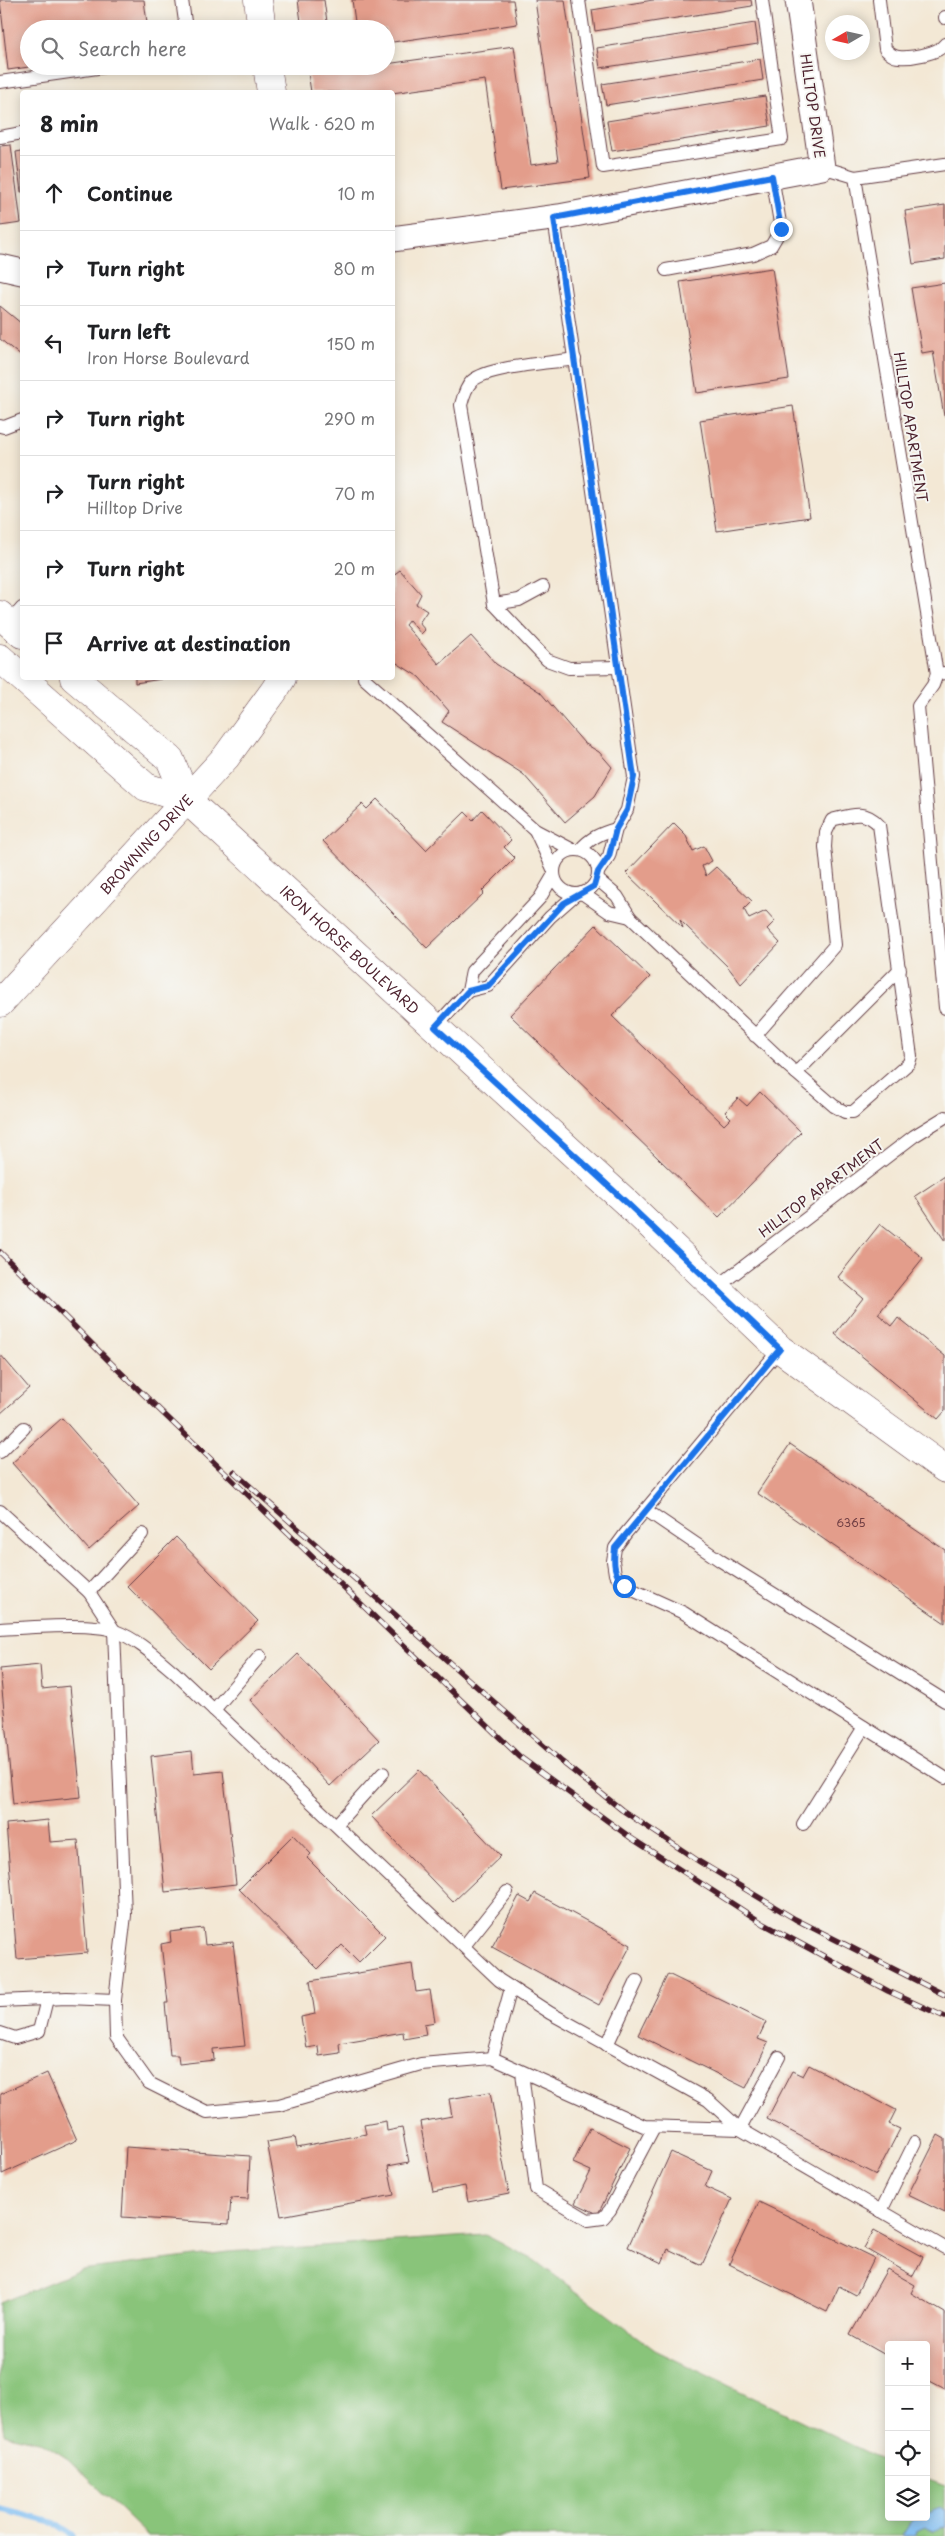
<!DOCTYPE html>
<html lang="en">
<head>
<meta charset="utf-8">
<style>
	:root { --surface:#fff; --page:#f6f6f6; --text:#202124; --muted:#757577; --line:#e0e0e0 }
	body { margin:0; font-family:"Playpen Sans",sans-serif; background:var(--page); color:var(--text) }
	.controls { position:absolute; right:15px; bottom:15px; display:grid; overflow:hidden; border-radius:5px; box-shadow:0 2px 12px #0003 }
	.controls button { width:45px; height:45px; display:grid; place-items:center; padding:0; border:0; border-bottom:1px solid var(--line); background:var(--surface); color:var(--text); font:25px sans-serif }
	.compass { position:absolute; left:825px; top:15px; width:45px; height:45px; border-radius:50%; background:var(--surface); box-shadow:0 2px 12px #0003; rotate:261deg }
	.stop { position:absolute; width:15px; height:15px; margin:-11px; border:4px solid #1a73e8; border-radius:50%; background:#fff }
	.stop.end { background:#1a73e8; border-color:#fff; box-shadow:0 1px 5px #0008 }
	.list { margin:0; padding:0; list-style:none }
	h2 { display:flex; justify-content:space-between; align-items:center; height:65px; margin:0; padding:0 20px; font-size:21px }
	h2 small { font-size:16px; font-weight:400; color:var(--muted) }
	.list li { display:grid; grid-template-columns:32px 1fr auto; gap:15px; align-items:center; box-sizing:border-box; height:75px; padding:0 20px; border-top:1px solid var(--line) }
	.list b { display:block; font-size:19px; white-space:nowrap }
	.list p { margin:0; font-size:16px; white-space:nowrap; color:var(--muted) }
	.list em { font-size:16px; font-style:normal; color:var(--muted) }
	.icon { flex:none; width:28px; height:28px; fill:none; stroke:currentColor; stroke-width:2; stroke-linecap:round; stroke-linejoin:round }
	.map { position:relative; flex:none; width:945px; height:2536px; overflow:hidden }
	.search { position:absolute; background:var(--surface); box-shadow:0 2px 12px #0003; left:20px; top:20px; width:375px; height:55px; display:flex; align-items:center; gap:12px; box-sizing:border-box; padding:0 18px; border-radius:28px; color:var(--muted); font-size:19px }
	.panel { position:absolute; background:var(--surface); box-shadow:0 2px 12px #0003; left:20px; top:90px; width:375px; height:590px; border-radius:5px }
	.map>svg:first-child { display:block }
	.green { fill:#89c47a; stroke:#6a7252 }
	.water { fill:#7fbef3; stroke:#646e8f }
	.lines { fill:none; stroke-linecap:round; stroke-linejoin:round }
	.stream { stroke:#7fbef3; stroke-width:6 }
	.building { fill:#e39d8b }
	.lane-casing { stroke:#633d44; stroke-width:14 }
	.street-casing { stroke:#633d44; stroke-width:27 }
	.secondary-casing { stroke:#633d44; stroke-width:29 }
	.lane { stroke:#fff; stroke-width:12 }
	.street { stroke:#fff; stroke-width:25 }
	.secondary { stroke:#fff; stroke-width:28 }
	.rail-casing { stroke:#4a1f2b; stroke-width:5.5 }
	.rail { stroke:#f6f6f2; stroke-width:4; stroke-dasharray:11; stroke-linecap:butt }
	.route { stroke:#1a73e8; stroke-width:6 }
	.labels { text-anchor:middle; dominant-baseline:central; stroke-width:4; stroke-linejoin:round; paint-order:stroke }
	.number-label { font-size:11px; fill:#703e43 }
	.street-label { font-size:14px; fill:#4a1f2b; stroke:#f6f6f2 }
</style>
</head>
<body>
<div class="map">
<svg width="945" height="2536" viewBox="0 0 945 2536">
	<rect width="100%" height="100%" fill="#f6f6f2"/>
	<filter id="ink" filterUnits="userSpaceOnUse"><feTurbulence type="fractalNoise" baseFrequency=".02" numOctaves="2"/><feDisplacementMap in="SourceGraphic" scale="10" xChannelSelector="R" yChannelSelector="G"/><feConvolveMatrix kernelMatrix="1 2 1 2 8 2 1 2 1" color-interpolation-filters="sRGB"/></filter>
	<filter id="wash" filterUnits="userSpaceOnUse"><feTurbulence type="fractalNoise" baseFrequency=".0096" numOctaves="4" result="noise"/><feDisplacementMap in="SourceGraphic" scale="20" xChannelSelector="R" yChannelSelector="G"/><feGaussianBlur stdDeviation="1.12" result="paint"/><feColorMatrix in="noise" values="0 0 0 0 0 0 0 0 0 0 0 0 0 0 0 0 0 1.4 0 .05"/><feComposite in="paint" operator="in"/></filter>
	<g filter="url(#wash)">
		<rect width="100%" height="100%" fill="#f3e8d5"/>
		<!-- green -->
		<path class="green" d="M485 2235 534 2260 655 2350 889 2463V2517H926V2479L945 2486V2536H148L68 2459 43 2443 4 2434 0 2406V2303L80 2270 228 2252Z"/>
		<!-- water -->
		<path class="water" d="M941 2508 945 2511V2528L943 2527 934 2531 925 2527 918 2530 914 2536H902L912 2520 926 2517V2514Z"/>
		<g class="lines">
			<!-- stream -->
			<path class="stream" d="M0 2509 54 2523 73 2536"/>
		</g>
		<g id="blocks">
			<!-- building -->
			<g class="building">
				<path d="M0 0H144L147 23 110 29H29V67L8 70Z"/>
				<path d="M298 0H324L328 29H302Z"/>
				<path d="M352 0H513L517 24 386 43V29H356Z"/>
				<path d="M535 0H565L590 178 501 190 485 80 392 93 311 92 307 66H333L334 71 386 66V64L514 46 531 165 558 161Z"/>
				<path d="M653 0H751L752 6 595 31 592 10Z"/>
				<path d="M755 23 758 44 600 68 597 48Z"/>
				<path d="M760 59 763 80 606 105 602 84Z"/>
				<path d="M765 96 770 126 612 151 607 121Z"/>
				<path d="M11 145 21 223 0 226V146Z"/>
				<path d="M22 151V192H21L16 152Z"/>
				<path d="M945 205V259L913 264 905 211Z"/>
				<path d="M772 268 789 379 697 393 680 282Z"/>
				<path d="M945 283V416H944L933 351 922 353 911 288Z"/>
				<path d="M0 306 22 324V357L0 339Z"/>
				<path d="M793 406 810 517 717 531 700 420Z"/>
				<path d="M400 570 421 594 416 604 427 611 419 623 425 630 421 634 409 620 405 625 439 664 471 636 496 664 540 692 584 743 599 752 612 767 595 796 565 822 523 774 442 722 449 711 419 677 392 660V576Z"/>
				<path d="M135 678H161L162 679 135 683Z"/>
				<path d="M377 799 426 850 465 812 473 820 482 810 511 840 504 847 515 858 482 891 484 893 427 948 323 841 362 804 367 809Z"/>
				<path d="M674 823 685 834 693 851 704 846 712 861 702 866 706 876 716 867 752 901 744 909 749 919 766 911 775 921 767 929 780 943 741 984 728 967 680 920 683 928 626 873Z"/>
				<path d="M596 925 650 977 612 1016 724 1125 731 1118 725 1112 738 1098 747 1106 760 1092 801 1132 719 1217 510 1015Z"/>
				<path d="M945 1176V1241L915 1196Z"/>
				<path d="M880 1224 923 1258 878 1314 892 1326 898 1318 945 1356V1411L938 1419 835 1334 863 1298 838 1277Z"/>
				<path d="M0 1354 29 1388 0 1414Z"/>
				<path d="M62 1418 139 1506 89 1550 12 1463Z"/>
				<path d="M790 1444 945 1550V1623L757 1493Z"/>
				<path d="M176 1537 258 1621 209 1669 127 1586Z"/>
				<path d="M298 1654 379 1740 330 1786 250 1700Z"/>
				<path d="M40 1665 42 1689 70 1686 81 1797 13 1804 0 1669Z"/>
				<path d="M192 1751 194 1774 223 1771 236 1884 165 1892 151 1756Z"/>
				<path d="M419 1770 501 1856 453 1902 371 1816Z"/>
				<path d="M48 1820 50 1842 78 1840 87 1953 17 1959 6 1824Z"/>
				<path d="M293 1835 311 1854 307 1858 385 1936 359 1962 342 1945 318 1969 239 1889Z"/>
				<path d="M535 1893 631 1945 599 2005 492 1947 519 1896 530 1902Z"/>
				<path d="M203 1928 205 1945 233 1942 245 2046 213 2049 214 2060 179 2064 178 2055H170L165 2003H168L161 1944 171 1942 170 1932Z"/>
				<path d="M412 1964 416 1992 430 1990 435 2022 424 2024 426 2035 404 2039 403 2032 339 2043 340 2053 319 2056 318 2046 306 2048 301 2017 315 2014 310 1981Z"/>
				<path d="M668 1974 766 2022 758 2039 768 2043 746 2088 638 2035Z"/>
				<path d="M809 2065 896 2110 889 2124 900 2129 876 2175 767 2119 792 2071 803 2076Z"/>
				<path d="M47 2073 77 2140 2 2174 0 2094Z"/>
				<path d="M490 2092 509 2194 468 2202 465 2186 433 2192 420 2122 452 2116 449 2099Z"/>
				<path d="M386 2121 387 2131 402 2128 409 2162 388 2166 394 2195 281 2216 267 2142 295 2137 297 2147 366 2134 364 2125Z"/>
				<path d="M590 2128 630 2148 598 2214 575 2203 591 2171 573 2163Z"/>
				<path d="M938 2135 945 2139V2213L908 2195Z"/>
				<path d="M126 2147 250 2156 248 2199 231 2198 229 2224 122 2217Z"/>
				<path d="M671 2152 712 2171 705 2187 732 2199 702 2265 668 2249 662 2263 628 2247Z"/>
				<path d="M759 2202 874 2258 856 2295 839 2286 827 2312 729 2264Z"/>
				<path d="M874 2230 923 2257 913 2276 864 2248Z"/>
				<path d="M887 2269 915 2285 911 2293 945 2313V2389L926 2379V2345H889V2357L850 2335Z"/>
			</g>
		</g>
	</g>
	<g filter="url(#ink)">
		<use href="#blocks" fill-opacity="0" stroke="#633d44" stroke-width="1"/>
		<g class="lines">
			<defs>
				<g id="lane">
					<path d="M182 0 186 29"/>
					<path d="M579 0 603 167 782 139 762 0"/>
					<path d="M879 0 885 49C889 53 893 57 899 57 911 58 938 54 945 44"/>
					<path d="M945 17V18"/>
					<path d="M0 82 111 66"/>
					<path d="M0 137 22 133"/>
					<path d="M822 167 855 177 937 674 945 673"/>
					<path d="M855 177 945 164"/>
					<path d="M554 218 634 777 627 810 616 829 609 856 598 872"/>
					<path d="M666 270 753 254 771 246 781 229 772 176"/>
					<path d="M575 359C551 363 489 366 472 381 466 387 463 397 461 405L494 604 547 660 569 668 619 667"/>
					<path d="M0 426 4 427 22 420"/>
					<path d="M494 604 519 600 543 587"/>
					<path d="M9 623 22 608"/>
					<path d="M937 674 933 685 918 706 945 1008"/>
					<path d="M364 678 535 830 573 850"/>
					<path d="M535 830 554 871"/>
					<circle cx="576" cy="872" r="22"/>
					<path d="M580 850C590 838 601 833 616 829"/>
					<path d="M597 879 617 896 630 917 788 1066 834 1106 845 1112H853L909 1063 911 1056 879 825C865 809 851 815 832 820L826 832 825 847 835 945 755 1036"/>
					<path d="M582 893 609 912 630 917"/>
					<path d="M468 991 488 986 550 917 575 895"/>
					<path d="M435 1027 468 991 472 971 540 898 553 876"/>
					<path d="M796 1073 900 969"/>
					<path d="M717 1287 914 1136 945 1117"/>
					<path d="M780 1349 626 1533 615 1548 613 1561 615 1574 624 1586 684 1613 945 1778"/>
					<path d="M0 1452 24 1428"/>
					<path d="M646 1510 721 1561 945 1701"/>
					<path d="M0 1511 89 1592 114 1630 125 1915 115 2000 116 2037 149 2083 207 2112 279 2105 421 2064 492 2058 644 2126 740 2129 779 2057"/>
					<path d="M89 1592 142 1534"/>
					<path d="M0 1629C27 1628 92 1622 115 1631 137 1639 156 1657 174 1672L499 1980 550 2013 708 2100 740 2129 945 2248"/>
					<path d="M214 1710 260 1656"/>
					<path d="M803 1824 864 1727"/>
					<path d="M336 1825 383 1773"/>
					<path d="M464 1946 507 1892"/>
					<path d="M0 2001 67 1998 115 2000"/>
					<path d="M0 2033 15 2038 39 2031 47 1999"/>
					<path d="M607 2045 637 1981"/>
					<path d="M492 2058 511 1988"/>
					<path d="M522 2072 536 2189 588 2220 603 2218 610 2210 654 2127"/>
					<path d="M881 2211 915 2142"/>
				</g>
				<g id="street">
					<path d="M392 239 559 217 822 167 798 0"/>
					<path d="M0 267 22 272"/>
				</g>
				<g id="secondary">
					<path d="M258 0 262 29"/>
					<path d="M267 66 271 92"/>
					<path d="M0 615 22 634"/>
					<path id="s1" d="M0 658 146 787 187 800 627 1203 780 1349 945 1469"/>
					<path d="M74 678 170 759 187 800"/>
					<path id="s2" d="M0 1003 226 757 274 691 282 678"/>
				</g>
			</defs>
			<!-- lane casing -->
			<use href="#lane" class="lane-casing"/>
			<!-- street casing -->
			<use href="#street" class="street-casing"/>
			<!-- secondary casing -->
			<use href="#secondary" class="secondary-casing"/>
			<!-- lane -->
			<use href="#lane" class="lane"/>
			<!-- street -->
			<use href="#street" class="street"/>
			<!-- secondary -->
			<use href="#secondary" class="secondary"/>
			<defs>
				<g id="rail">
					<path d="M0 1252 112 1364 520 1757 631 1838 764 1924 888 1991 945 2017"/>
					<path d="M234 1472 562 1762 622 1810 700 1862 795 1919 945 1995"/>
				</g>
			</defs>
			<!-- rail casing -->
			<use href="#rail" class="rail-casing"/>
			<!-- rail -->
			<use href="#rail" class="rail"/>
		</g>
	</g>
	<g class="lines" filter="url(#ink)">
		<!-- route -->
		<path class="route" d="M624 1586C614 1573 613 1564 615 1548L780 1349 627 1203 435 1027 468 991 488 986 564 903 594 886 598 872 609 856 616 829 627 810 634 777 554 218 772 176 781 229"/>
	</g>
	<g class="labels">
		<!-- number labels -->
		<g class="number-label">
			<text x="851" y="1522">6365</text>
		</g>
		<!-- street labels -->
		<g class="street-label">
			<text transform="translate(813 106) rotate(82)">HILLTOP DRIVE</text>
			<text transform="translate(911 427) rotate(81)">HILLTOP APARTMENT</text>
			<text stroke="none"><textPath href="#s2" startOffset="216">BROWNING DRIVE</textPath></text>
			<text stroke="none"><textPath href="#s1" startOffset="459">IRON HORSE BOULEVARD</textPath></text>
			<text transform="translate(821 1188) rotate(-37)">HILLTOP APARTMENT</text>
		</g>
	</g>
</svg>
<div class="controls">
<button>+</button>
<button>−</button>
<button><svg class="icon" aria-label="locate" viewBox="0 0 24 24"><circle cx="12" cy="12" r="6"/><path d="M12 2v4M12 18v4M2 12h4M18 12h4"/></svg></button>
<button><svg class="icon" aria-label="layers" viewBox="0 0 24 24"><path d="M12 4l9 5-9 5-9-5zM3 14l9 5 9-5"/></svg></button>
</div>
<svg class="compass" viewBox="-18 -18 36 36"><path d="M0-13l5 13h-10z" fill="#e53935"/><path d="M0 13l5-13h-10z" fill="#757577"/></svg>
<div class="stop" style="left:624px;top:1586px"></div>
<div class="stop end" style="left:781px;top:229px"></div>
<div class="search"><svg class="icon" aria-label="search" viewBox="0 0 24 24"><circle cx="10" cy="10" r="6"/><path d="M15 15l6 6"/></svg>Search here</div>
<section class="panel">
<h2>8 min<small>Walk · 620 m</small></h2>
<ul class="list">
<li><svg class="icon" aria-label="ahead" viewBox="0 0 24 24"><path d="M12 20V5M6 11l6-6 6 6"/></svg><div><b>Continue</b></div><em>10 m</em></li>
<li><svg class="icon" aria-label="right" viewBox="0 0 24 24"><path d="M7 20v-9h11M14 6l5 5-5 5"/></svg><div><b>Turn right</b></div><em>80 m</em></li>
<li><svg class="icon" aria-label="left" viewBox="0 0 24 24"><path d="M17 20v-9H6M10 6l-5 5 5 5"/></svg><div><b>Turn left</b><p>Iron Horse Boulevard</p></div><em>150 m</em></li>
<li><svg class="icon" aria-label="right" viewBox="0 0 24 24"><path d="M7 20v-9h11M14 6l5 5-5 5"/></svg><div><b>Turn right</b></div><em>290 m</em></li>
<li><svg class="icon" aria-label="right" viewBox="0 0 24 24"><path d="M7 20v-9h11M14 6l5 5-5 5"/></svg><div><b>Turn right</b><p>Hilltop Drive</p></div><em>70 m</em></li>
<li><svg class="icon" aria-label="right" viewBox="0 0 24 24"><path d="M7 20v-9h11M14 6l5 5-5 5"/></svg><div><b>Turn right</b></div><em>20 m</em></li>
<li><svg class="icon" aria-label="arrive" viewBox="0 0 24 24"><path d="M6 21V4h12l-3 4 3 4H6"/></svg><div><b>Arrive at destination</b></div></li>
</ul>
</section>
</div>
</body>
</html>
